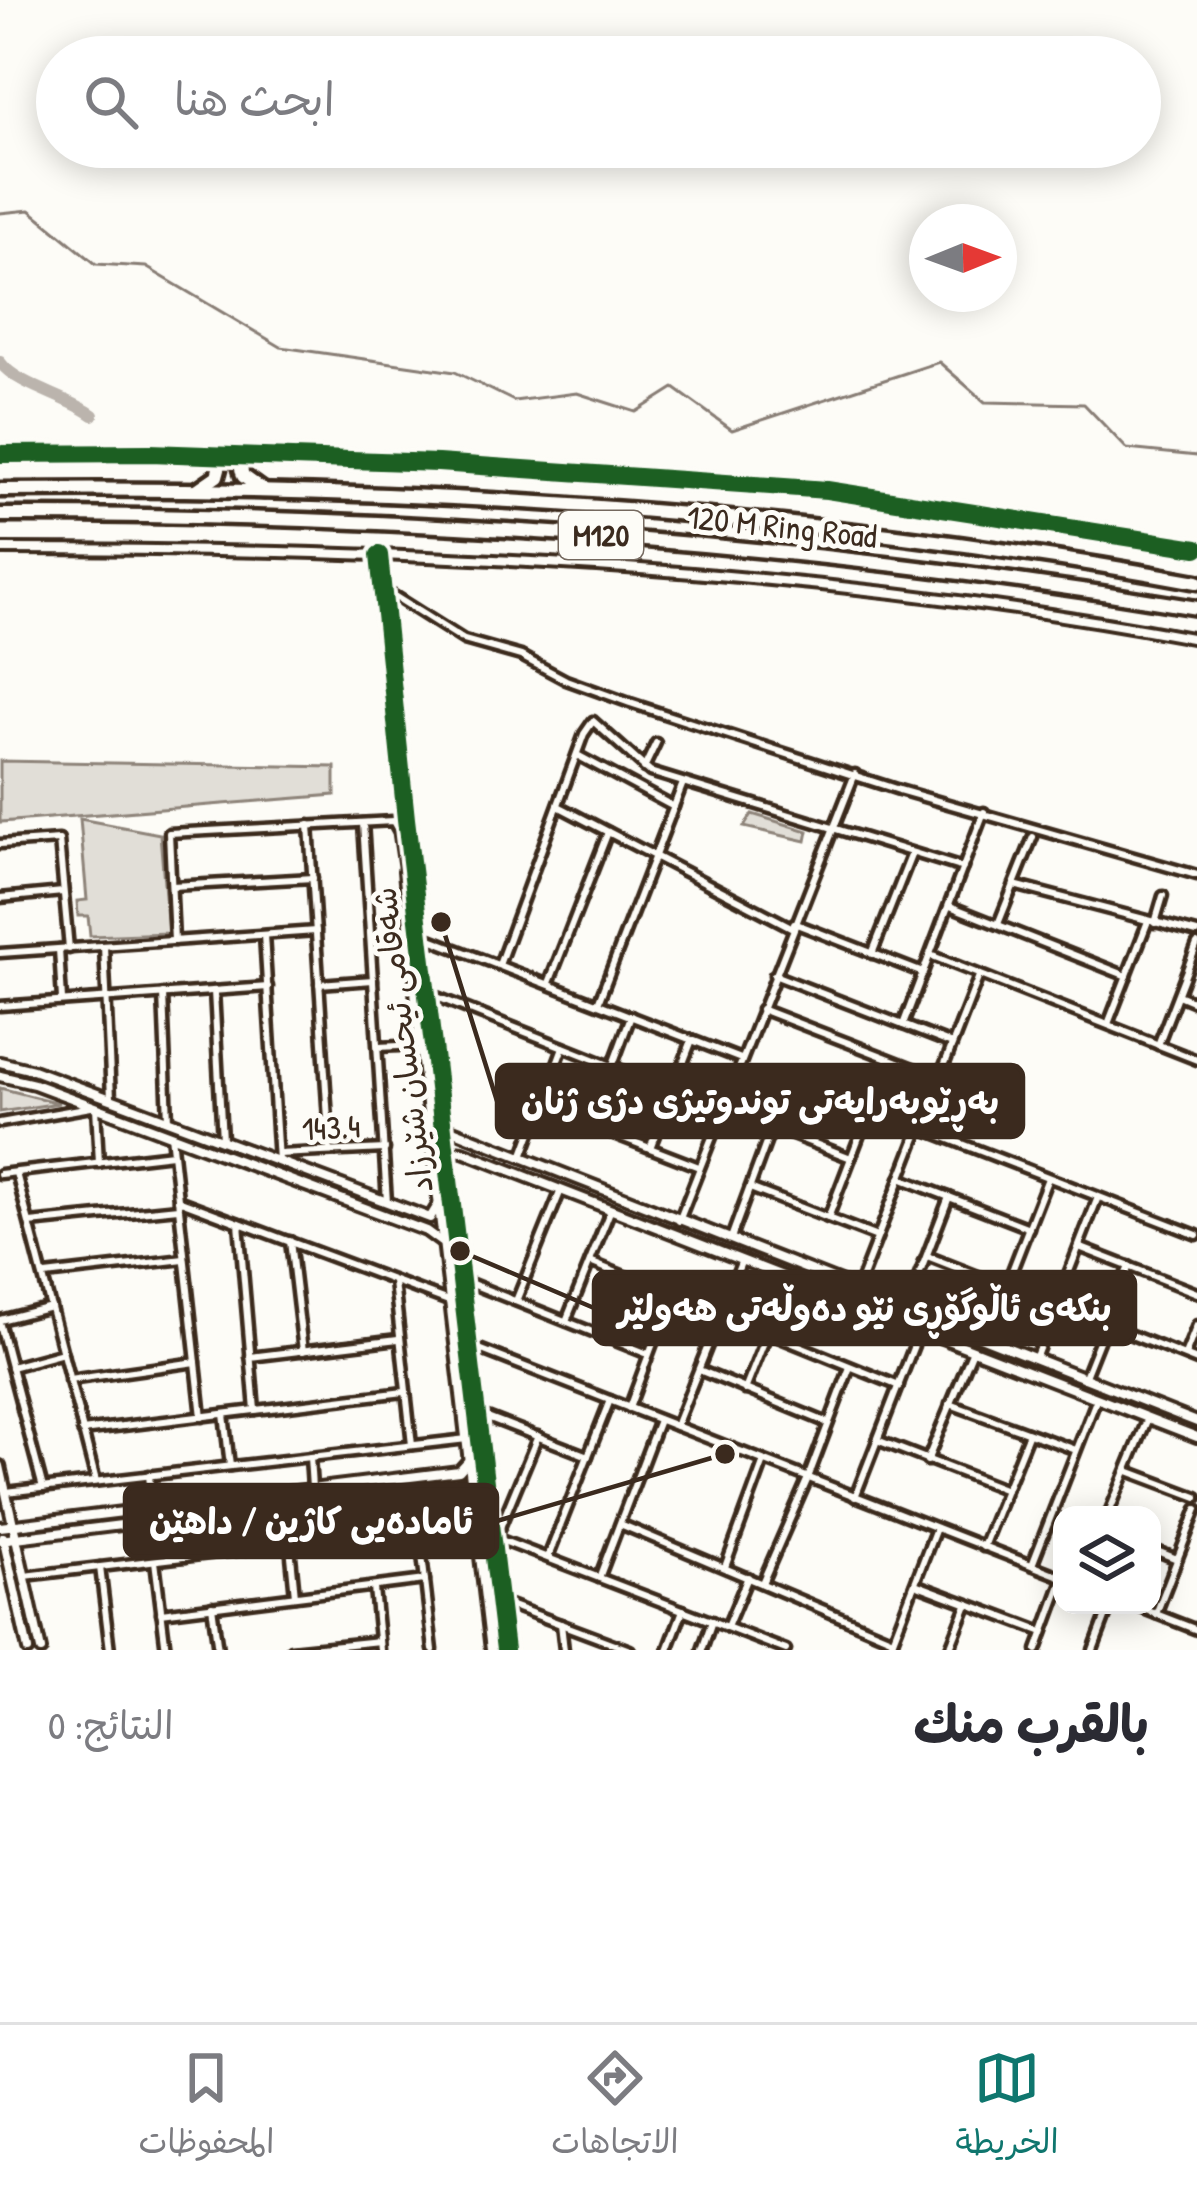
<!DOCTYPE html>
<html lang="ar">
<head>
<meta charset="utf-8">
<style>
	:root { --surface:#fff; --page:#f7f7f7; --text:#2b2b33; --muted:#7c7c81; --line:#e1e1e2; --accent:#0f766e }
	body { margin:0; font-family:"Patrick Hand","Playpen Sans Arabic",sans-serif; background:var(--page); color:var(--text); direction:rtl }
	.controls { position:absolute; right:36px; bottom:36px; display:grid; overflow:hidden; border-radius:24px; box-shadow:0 6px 30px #0003 }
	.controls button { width:108px; height:108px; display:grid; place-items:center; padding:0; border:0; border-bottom:3px solid var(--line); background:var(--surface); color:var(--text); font:60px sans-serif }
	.compass { position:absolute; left:909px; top:204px; width:108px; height:108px; border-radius:50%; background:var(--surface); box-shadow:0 6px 30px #0003; rotate:89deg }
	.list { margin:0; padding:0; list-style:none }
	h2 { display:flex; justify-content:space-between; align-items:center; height:156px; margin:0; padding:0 48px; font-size:51px }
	h2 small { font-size:39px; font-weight:400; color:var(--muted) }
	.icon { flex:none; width:66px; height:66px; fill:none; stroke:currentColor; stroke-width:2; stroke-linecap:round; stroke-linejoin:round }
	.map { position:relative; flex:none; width:1197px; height:1650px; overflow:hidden; direction:ltr }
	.search { position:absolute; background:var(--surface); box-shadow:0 6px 30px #0003; left:36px; right:36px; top:36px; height:132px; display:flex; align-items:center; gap:30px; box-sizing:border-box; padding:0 42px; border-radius:66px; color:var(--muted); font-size:45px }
	.sheet { height:372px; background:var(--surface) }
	nav { display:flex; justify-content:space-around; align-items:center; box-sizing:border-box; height:168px; border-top:3px solid var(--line); background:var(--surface); font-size:33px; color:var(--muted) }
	nav a { display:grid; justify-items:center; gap:6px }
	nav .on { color:var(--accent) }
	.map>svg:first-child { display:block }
	.green { fill:#e1ded7; stroke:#8e847a; stroke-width:3 }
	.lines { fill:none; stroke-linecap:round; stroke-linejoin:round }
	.stream { stroke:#887d74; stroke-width:3 }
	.river { stroke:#bbb4ad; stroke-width:12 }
	.minor-casing { stroke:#3b2a1e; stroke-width:15 }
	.tertiary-casing { stroke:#3b2a1e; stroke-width:16 }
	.motorway-casing { stroke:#3b2a1e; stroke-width:21 }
	.minor { stroke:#fdfcf7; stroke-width:6 }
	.tertiary { stroke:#fdfcf7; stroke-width:8 }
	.motorway { stroke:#fdfcf7; stroke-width:12 }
	.cycleway-casing { stroke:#fdfcf7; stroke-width:26 }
	.cycleway { stroke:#1b5e20; stroke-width:18 }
	.labels { text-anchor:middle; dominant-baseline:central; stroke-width:10; stroke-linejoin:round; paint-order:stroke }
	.shield { fill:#fdfcf7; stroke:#75695f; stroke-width:3 }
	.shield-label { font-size:30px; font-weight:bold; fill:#3b2a1e }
	.street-label { font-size:33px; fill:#3b2a1e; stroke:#fdfcf7 }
	.leader { fill:none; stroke:#3b2a1e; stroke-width:4.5 }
	.callout-dot { fill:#3b2a1e; stroke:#fdfcf7; stroke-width:4.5 }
	.callout { fill:#3b2a1e; stroke:#3b2a1e; stroke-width:4.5 }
	.callout-label { font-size:36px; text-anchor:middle; font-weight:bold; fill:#fff }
</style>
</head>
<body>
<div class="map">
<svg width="1197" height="1650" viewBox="0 0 1197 1650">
	<rect width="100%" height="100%" fill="#fdfcf7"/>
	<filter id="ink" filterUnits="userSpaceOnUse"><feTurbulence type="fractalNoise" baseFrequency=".00833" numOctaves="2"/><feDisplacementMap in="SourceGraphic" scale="24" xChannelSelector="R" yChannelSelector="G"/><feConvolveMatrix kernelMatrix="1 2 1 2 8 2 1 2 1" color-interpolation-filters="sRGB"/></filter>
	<g filter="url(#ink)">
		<!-- green -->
		<g class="green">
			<path d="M0 761 335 767V795L0 822Z"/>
			<path d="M752 814 808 831 806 841 744 827Z"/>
			<path d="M80 819 160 834 168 933 90 936 88 916H78L77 901 87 900Z"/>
			<path d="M0 1088 59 1103 0 1112Z"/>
		</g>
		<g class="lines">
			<!-- stream -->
			<path class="stream" d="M0 213 30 210 96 264 146 267 281 347 455 372 514 401 577 393 636 412 674 388 732 430 939 362 985 402 1084 404 1127 449 1197 456"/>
			<!-- river -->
			<path class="river" d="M0 362C17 386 68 396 93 415"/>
			<defs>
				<g id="minor">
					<path d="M383 589 464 640 521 656 566 680 630 703 899 790 1197 875"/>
					<path d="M577 755 674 807"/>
					<path d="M644 768 656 743"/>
					<path d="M560 807 791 927"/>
					<path d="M363 823 387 1202"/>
					<path d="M309 825 330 1151"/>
					<path d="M0 844 59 840 69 949"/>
					<path d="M1014 885 1197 933"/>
					<path d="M172 886 313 878"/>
					<path d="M0 898 63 892"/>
					<path d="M950 906 1127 976"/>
					<path d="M794 923 923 973"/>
					<path d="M1155 923 1163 896"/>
					<path d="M998 924 1033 837"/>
					<path d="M264 935 278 1161"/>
					<path d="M420 935 741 1059"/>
					<path d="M174 941 169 833 393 821 399 832 404 866"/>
					<path d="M104 946 111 1098"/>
					<path d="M59 949 62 1000"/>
					<path d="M0 953 316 931"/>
					<path d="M872 954 912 853"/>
					<path d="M930 955 1197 1060"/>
					<path d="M499 965 584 734 593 721 650 772 963 868"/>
					<path d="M774 975 952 1044"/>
					<path d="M549 983 608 832"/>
					<path d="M319 984 373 980"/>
					<path d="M214 991 222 1140"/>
					<path d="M427 993 672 1090"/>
					<path d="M163 994 168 1120"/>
					<path d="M1178 995 1197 1003"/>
					<path d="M598 1003 683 783"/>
					<path d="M0 1006 268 987"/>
					<path d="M761 1009 939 1078"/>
					<path d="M1108 1024 1148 921"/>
					<path d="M903 1025 984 812"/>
					<path d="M1158 1045 1197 944"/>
					<path d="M378 1047 420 1045"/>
					<path d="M612 1067 631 1016"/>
					<path d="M541 1106 699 1167"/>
					<path d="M96 1107 99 1163"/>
					<path d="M723 1108 851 1158"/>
					<path d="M0 1123 91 1107"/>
					<path d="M921 1128 1197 1235"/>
					<path d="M171 1135 202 1417"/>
					<path d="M650 1148 692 1040"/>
					<path d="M278 1154 385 1149"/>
					<path d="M522 1157 563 1047"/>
					<path d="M16 1173 96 1481"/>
					<path d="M0 1174 172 1154"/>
					<path d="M900 1178 1029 1228"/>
					<path d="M750 1188 877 1237"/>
					<path d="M178 1200 451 1302"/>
					<path d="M828 1218 889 1059"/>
					<path d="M679 1221 855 774"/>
					<path d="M30 1223 178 1208"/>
					<path d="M239 1223 255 1410"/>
					<path d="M731 1238 772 1127"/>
					<path d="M290 1241 303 1351"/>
					<path d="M1079 1247 1197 1293"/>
					<path d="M927 1256 1055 1306"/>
					<path d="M590 1262 721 1315"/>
					<path d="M45 1275 184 1259"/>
					<path d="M462 1280 648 1354"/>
					<path d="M394 1282 412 1445"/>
					<path d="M1006 1286 1048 1178"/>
					<path d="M857 1290 979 976"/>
					<path d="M516 1301 561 1190"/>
					<path d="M906 1309 949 1197"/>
					<path d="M0 1320 51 1307"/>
					<path d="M566 1321 611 1209"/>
					<path d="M0 1325 43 1488"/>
					<path d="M1106 1325 1197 1361"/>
					<path d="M768 1333 899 1386"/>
					<path d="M469 1345 1062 1577"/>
					<path d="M1185 1355 1197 1325"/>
					<path d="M250 1357 398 1339"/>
					<path d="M1035 1359 1098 1197"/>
					<path d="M11 1367 63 1353"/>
					<path d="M699 1370 828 1423"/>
					<path d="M1084 1379 1129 1266"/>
					<path d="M69 1380 196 1362"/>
					<path d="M745 1390 789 1279"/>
					<path d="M950 1404 1076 1450"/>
					<path d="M629 1408 671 1295"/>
					<path d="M477 1413 588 1456"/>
					<path d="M224 1414 230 1466"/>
					<path d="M676 1426 742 1260"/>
					<path d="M82 1431 404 1392"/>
					<path d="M877 1440 1006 1490"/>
					<path d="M310 1457 312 1488"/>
					<path d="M927 1461 973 1350"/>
					<path d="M1128 1471 1197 1497"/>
					<path d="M149 1475 152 1506"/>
					<path d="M6 1492 467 1439"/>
					<path d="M855 1497 920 1330"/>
					<path d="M1108 1515 1148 1418"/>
					<path d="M182 1519 186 1557"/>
					<path d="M620 1524 893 1639"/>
					<path d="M419 1529 433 1650"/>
					<path d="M493 1537 786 1650"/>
					<path d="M496 1537 538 1436"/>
					<path d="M290 1546 295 1596"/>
					<path d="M983 1547 1028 1435"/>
					<path d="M1152 1549 1177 1559"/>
					<path d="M548 1557 610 1400"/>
					<path d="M155 1561 166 1650"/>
					<path d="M1032 1565 1097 1398"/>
					<path d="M100 1567 110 1650"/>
					<path d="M725 1567 764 1461"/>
					<path d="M25 1576 477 1522"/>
					<path d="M599 1578 659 1420"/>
					<path d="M762 1583 808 1478 850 1367"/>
					<path d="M915 1584 1043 1632"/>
					<path d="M374 1588 380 1650"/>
					<path d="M499 1601 630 1650"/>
					<path d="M1133 1605 1197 1630"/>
					<path d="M212 1606 218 1650"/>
					<path d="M161 1613 425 1580"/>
					<path d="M1156 1614 1197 1509"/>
					<path d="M561 1624 564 1650"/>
					<path d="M727 1627 748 1577"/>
					<path d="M291 1650 379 1641"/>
					<path d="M668 1650 683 1610"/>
					<path d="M702 1650 712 1621"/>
					<path d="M889 1650 936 1528"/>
					<path d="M949 1650 967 1605"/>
					<path d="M1037 1650 1062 1582"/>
					<path d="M1093 1650 1110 1605"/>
				</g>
				<g id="tertiary">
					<path d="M0 454 150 453 438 463 827 490 1197 548"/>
					<path d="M0 549C399 549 804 565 1197 639"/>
					<path d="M379 555 406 819 505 1650"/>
					<path d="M409 853 404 871 420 1045 491 1650"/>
					<path d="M0 1062 33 1070 430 1218 438 1205"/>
					<path d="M0 1076 34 1084 426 1231 441 1242"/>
					<path d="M445 1127 1197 1422"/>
					<path d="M449 1158 454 1151 463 1152 1197 1437"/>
					<path d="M0 1466 41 1650"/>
					<path d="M0 1527 459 1471 469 1460"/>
					<path d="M3 1537 28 1650"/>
					<path d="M0 1540 461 1483 472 1489"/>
				</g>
				<g id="motorway">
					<path d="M237 454 243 476 264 491"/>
					<path d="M198 489 217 476 223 454"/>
					<path d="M0 490C397 485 806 510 1197 582"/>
					<path d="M0 515C401 514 801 542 1197 608"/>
				</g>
			</defs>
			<!-- minor casing -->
			<use href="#minor" class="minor-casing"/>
			<!-- tertiary casing -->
			<use href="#tertiary" class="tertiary-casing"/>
			<!-- motorway casing -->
			<use href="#motorway" class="motorway-casing"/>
			<!-- minor -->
			<use href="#minor" class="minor"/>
			<!-- tertiary -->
			<use href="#tertiary" class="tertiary"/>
			<!-- motorway -->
			<use href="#motorway" class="motorway"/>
			<defs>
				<g id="cycleway">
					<path d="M0 454 150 453 438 463 827 490 1197 548"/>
					<path d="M379 555 406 819 505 1650"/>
				</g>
			</defs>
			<!-- cycleway casing -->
			<use href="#cycleway" class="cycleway-casing"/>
			<!-- cycleway -->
			<use href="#cycleway" class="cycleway"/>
		</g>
	</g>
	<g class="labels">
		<!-- shield labels -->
		<rect class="shield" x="559" y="511" width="84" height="48" rx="9"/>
		<g class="shield-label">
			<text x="601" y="535">M120</text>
		</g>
		<!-- street labels -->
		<g class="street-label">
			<text transform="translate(782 526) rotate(6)">120 M Ring Road</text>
			<text transform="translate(402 1040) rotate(-97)">شەقامی ئیحسان شێرزاد</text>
			<text transform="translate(331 1127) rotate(-3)">143.4</text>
		</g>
	</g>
	<!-- callouts -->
	<path class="leader" d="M441 922L497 1101M460 1251L594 1308M725 1454L497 1521"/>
	<g class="callout-dot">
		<circle cx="441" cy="922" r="12"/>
		<circle cx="460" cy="1251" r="12"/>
		<circle cx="725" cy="1454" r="12"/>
	</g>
	<g class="callout">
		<rect x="497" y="1065" width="526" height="72" rx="12"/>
		<rect x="594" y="1272" width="541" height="72" rx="12"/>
		<rect x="125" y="1485" width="372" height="72" rx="12"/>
	</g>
	<g class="callout-label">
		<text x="760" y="1114">بەڕێوبەرایەتی توندوتیژی دژی ژنان</text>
		<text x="865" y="1321">بنکەی ئاڵوگۆڕی نێو دەوڵەتی هەولێر</text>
		<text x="311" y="1534">ئامادەيی کاژين / داهێن</text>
	</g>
</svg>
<div class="controls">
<button><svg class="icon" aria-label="layers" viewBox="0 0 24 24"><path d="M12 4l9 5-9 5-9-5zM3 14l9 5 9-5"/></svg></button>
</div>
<svg class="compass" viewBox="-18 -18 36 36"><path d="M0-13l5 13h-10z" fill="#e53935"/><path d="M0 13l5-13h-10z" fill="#7c7c81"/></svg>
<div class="search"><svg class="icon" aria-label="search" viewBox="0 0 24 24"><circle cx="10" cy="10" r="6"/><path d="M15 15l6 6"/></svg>ابحث هنا</div>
</div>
<section class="sheet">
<h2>بالقرب منك<small>النتائج: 0</small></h2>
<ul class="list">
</ul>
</section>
<nav>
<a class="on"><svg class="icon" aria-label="map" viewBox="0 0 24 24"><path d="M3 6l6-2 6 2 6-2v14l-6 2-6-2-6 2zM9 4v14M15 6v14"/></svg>الخريطة</a>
<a><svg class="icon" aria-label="directions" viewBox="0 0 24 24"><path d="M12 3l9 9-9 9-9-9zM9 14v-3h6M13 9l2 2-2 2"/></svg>الاتجاهات</a>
<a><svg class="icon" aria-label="saved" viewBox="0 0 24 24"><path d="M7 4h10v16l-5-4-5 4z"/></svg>المحفوظات</a>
</nav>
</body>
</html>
